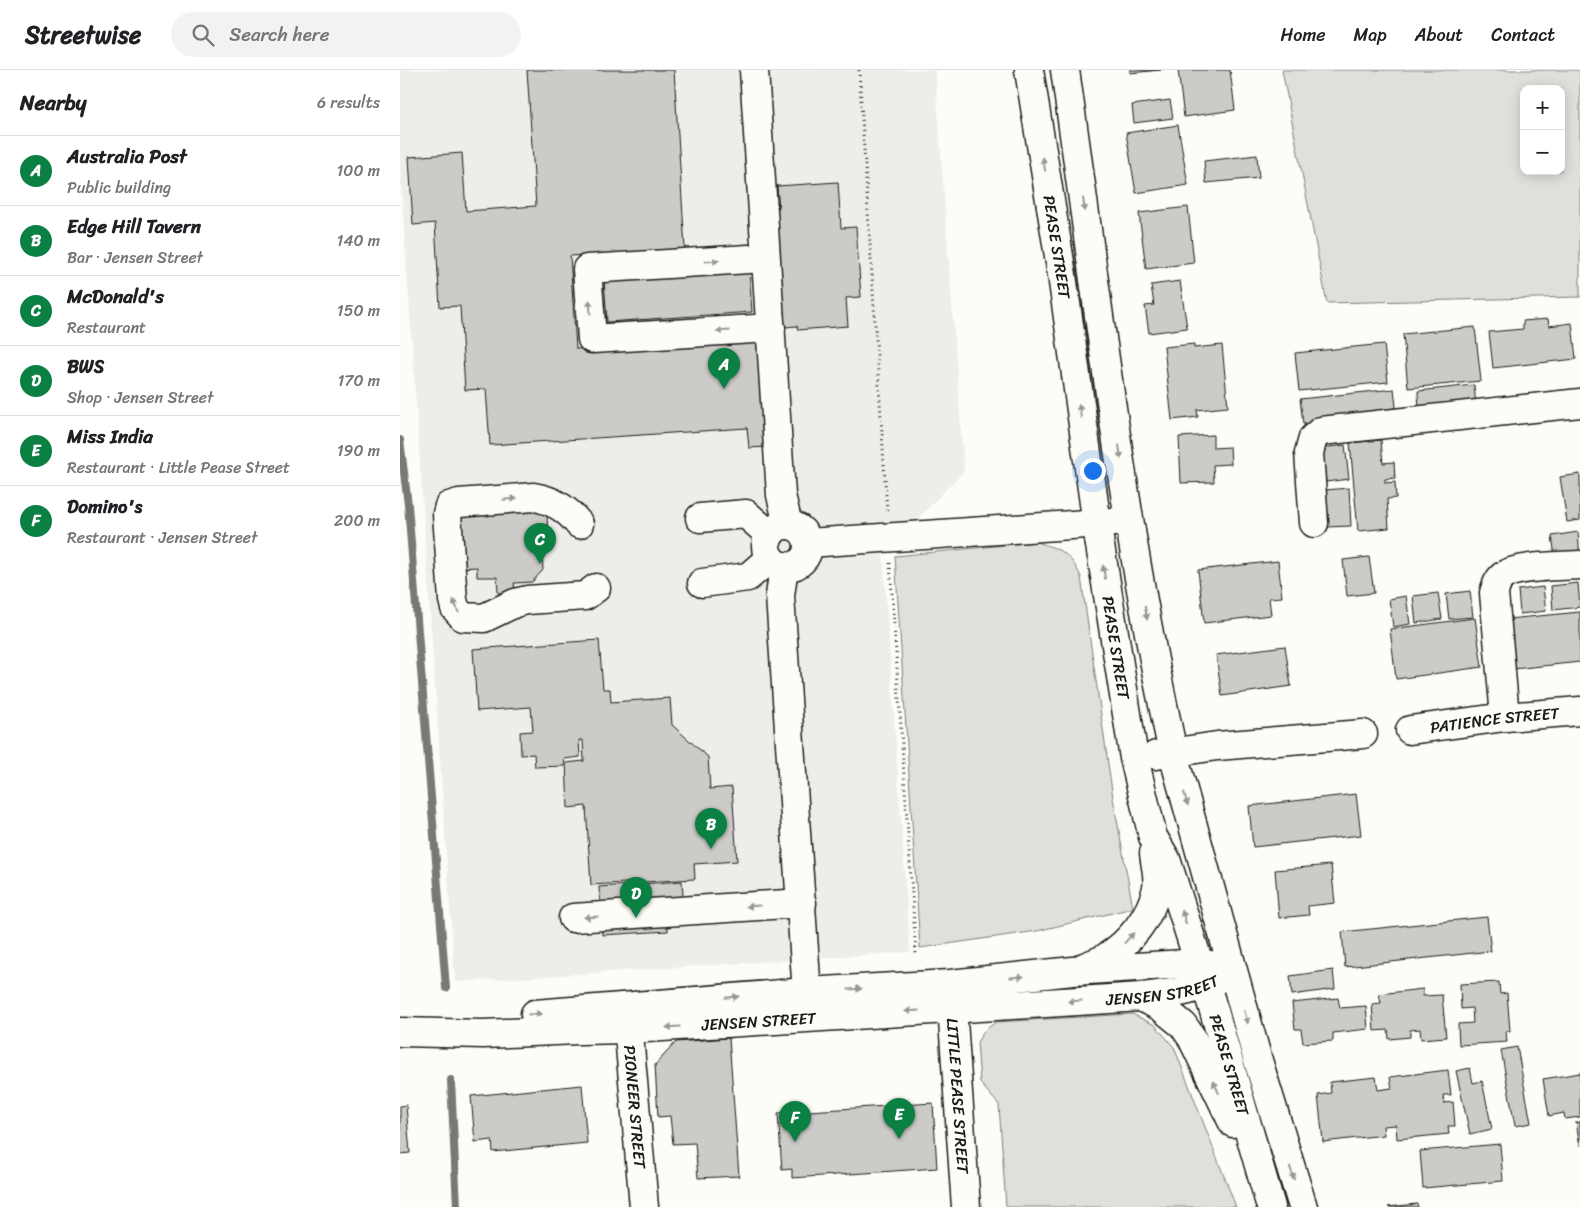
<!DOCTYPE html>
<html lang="en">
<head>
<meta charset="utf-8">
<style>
	:root { --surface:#fff; --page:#f2f2f2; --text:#202124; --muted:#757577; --line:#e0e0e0; --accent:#0b8043 }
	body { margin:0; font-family:Sriracha,sans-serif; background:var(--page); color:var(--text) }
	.controls { position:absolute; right:15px; top:15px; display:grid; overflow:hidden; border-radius:10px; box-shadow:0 2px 12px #0003 }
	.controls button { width:45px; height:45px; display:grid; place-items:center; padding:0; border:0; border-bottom:1px solid var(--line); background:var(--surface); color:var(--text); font:25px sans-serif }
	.you { position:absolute; left:692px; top:400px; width:18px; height:18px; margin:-12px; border:4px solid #fff; border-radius:50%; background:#1a73e8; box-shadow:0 0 0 8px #1a73e833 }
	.badge { display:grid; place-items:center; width:32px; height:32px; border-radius:50%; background:var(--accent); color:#fff; font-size:16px; font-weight:700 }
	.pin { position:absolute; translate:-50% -41px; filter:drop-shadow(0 1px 2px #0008) }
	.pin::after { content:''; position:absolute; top:26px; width:18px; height:15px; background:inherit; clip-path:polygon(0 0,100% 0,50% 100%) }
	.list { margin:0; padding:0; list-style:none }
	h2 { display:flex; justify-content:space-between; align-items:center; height:65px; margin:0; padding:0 20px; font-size:21px }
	h2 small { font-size:16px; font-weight:400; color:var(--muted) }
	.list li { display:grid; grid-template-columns:32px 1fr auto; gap:15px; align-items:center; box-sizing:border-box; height:70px; padding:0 20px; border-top:1px solid var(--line) }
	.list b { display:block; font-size:19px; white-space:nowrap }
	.list p { margin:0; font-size:16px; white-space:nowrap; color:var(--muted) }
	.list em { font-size:16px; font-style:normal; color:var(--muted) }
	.icon { flex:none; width:28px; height:28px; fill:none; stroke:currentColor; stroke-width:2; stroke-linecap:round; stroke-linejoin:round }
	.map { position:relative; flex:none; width:1180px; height:1137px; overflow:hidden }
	header { display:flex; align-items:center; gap:30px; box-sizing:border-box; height:70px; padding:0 25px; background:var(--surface); border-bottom:1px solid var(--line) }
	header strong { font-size:24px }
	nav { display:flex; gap:28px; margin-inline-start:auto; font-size:18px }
	.search { width:350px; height:45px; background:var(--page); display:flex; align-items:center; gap:12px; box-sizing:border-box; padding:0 18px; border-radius:28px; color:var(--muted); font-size:19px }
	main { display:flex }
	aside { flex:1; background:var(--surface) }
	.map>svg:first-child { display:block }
	.built { fill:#eeede9 }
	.green { fill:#e0dfdb; stroke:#7e7e7c; fill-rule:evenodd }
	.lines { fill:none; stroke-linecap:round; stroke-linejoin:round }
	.stream { stroke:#797876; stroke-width:8 }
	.building { fill:#cccbc8; stroke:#1c1c1c }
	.minor-casing { stroke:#1c1c1c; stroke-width:31 }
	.path { stroke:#1c1c1c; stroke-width:3; stroke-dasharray:1 4; stroke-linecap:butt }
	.minor { stroke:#fdfcf7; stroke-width:28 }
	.oneway { fill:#989794 }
	.labels { text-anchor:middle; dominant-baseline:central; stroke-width:4; stroke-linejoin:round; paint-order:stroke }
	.street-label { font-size:16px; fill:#1c1c1c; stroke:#fdfcf7 }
</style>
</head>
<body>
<header>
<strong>Streetwise</strong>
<div class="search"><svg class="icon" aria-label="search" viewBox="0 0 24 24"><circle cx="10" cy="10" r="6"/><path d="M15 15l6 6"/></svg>Search here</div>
<nav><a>Home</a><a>Map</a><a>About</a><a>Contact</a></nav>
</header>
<main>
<aside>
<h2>Nearby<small>6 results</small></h2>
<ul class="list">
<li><span class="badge">A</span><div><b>Australia Post</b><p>Public building</p></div><em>100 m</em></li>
<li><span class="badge">B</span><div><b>Edge Hill Tavern</b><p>Bar · Jensen Street</p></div><em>140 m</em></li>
<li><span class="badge">C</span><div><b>McDonald's</b><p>Restaurant</p></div><em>150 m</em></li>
<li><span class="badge">D</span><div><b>BWS</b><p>Shop · Jensen Street</p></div><em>170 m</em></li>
<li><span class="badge">E</span><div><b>Miss India</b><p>Restaurant · Little Pease Street</p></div><em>190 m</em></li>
<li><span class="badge">F</span><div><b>Domino's</b><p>Restaurant · Jensen Street</p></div><em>200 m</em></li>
</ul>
</aside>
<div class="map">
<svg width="1180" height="1137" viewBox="0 0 1180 1137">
	<rect width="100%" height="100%" fill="#fdfcf7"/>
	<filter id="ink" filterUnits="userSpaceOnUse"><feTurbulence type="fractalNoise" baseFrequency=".02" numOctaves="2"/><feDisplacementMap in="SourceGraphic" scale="10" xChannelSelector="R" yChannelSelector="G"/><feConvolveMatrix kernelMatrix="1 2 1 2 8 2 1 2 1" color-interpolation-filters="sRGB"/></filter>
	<g filter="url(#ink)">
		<!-- built -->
		<path class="built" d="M0 0H535L564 401 483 484 510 882 55 912 0 97Z"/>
		<!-- green -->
		<g class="green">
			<path d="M882 0H1180V227L927 233ZM1124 19H1161V101H1124Z"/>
			<path d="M636 472C661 479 670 483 681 507L713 728 733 838 637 861 520 878 495 486Z"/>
			<path d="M732 944 755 955 774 977 836 1137H606L599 1035 580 1013 577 972 585 960 596 952Z"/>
		</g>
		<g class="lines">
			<!-- stream -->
			<g class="stream">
				<path d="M0 370 8 435 46 918"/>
				<path d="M51 1010 57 1137"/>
			</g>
		</g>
		<!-- building -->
		<g class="building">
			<path d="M127 0H274L285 179 170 186 176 279 359 267 366 377 349 378 347 358 90 375 86 319 65 320 60 236 40 237 35 153 13 155 9 87 62 83 66 141 136 136Z"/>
			<path d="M730 0H761L730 3Z"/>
			<path d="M778 0H830L835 40 784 47Z"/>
			<path d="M770 30 773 48 734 53 732 35Z"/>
			<path d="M778 55 788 115 736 123 726 63Z"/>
			<path d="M857 85 859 108 806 113 804 91Z"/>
			<path d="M438 112 441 158 456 157 461 227 446 228 448 256 398 260 397 256 384 257 374 138H379L377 116Z"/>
			<path d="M788 137 794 193 746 199 739 143Z"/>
			<path d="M349 199 352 242 207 252 204 209Z"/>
			<path d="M780 211 787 258 749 263 745 236 754 235 751 215Z"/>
			<path d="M1148 249 1149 256 1172 253 1176 289 1093 298 1089 262 1123 259V251Z"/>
			<path d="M1075 257 1081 311 1008 318 1003 264Z"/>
			<path d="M794 274V278L822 275 828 337 797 340 798 347 772 350 764 277Z"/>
			<path d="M984 274 988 312 899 321 895 283Z"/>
			<path d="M1074 315 1076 337 1019 342 1018 321Z"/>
			<path d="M994 319 997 345 903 354 900 329Z"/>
			<path d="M813 365V378L830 377 831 394 813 395 814 412 781 413 779 367Z"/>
			<path d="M981 370 983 393 994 392 995 408 985 409V413L995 412 996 428 987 429 989 458 958 461 950 373Z"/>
			<path d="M945 375 949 409 926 412 922 378Z"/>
			<path d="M1180 404V450L1167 452 1160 407Z"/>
			<path d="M949 418 951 456 927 457 925 420Z"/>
			<path d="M140 436 147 446 149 481 142 482 143 500 132 512 114 513 115 522 98 523 97 507H77V497L60 498 53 438Z"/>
			<path d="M1178 462 1180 489 1156 493 1152 466Z"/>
			<path d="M969 487 974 523 947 526 943 490Z"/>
			<path d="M878 491 882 527 869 528 871 545 804 553 798 500Z"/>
			<path d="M1178 513 1180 537 1153 540 1151 516Z"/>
			<path d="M1143 517 1146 541 1120 544 1118 520Z"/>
			<path d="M1070 521 1073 547 1049 549 1046 524Z"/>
			<path d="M1038 523 1042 549 1016 553 1013 526Z"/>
			<path d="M1006 526 1010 554 993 557 989 529Z"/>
			<path d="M1180 542V592L1113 599 1108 549Z"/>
			<path d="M1075 548 1082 597 996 609 990 559Z"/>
			<path d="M199 570 203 619H210L211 632 270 628 272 655 308 687 310 719 332 717 337 791 294 794 295 809 191 815 186 736 168 738 166 693 184 691 183 670H179L180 687 164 689 165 696 135 697 134 684 121 685 120 662 133 661 131 637 77 641 73 579Z"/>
			<path d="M885 576 891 616 822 626 816 585Z"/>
			<path d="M956 724 961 765 853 777 849 736Z"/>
			<path d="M931 795 935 833 908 836 909 845 879 848 875 800Z"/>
			<path d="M282 811 285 855 268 856V861L202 865 199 817Z"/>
			<path d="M1087 847 1091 881 945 897 942 862Z"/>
			<path d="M933 900 935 919 892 925 890 906Z"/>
			<path d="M1099 912 1100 924 1107 923 1110 961H1106L1107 972 1059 975 1058 954 1073 953 1072 938 1061 939 1060 914Z"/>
			<path d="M1023 919V926L1042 925 1046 967 1021 969 1020 959 1010 960V967L989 969 988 960 974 961 972 934 981 933 979 924Z"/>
			<path d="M938 928 940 938 966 936 968 959 933 963V971L903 973 901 959H895L892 933Z"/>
			<path d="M329 968 339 1106 298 1108 295 1073 273 1074 270 1046 258 1047 255 995 276 972Z"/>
			<path d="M1117 977 1131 1053 1115 1056 1101 980Z"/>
			<path d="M1070 998 1073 1013 1082 1011 1092 1059 1070 1064 1056 1001Z"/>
			<path d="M1048 1000 1051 1025H1043L1044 1033 1053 1032 1055 1056H1048L1049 1064 997 1069 996 1055 983 1056 984 1065 923 1072 918 1025 931 1023 930 1012 976 1007 978 1020 992 1018 990 1007Z"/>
			<path d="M1180 1003V1047L1165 1049 1164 1043 1149 1046 1143 1009Z"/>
			<path d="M182 1015 187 1073 93 1082 92 1070 75 1072 71 1026Z"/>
			<path d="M533 1033 537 1098 392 1108V1099L382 1100 378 1043Z"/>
			<path d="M6 1035 10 1083 0 1084V1036Z"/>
			<path d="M1176 1052H1180V1076Z"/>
			<path d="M1100 1074 1103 1111 1023 1118 1020 1081Z"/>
			<path d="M1017 1134 1018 1137H988Z"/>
		</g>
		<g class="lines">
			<defs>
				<g id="minor">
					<path d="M354 0 381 425 388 455"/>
					<path id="s1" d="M629 0 662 205 699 469 734 688 753 767 766 789 814 941 871 1137"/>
					<path d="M665 0C698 231 724 463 775 691L857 987 903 1137"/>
					<path d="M365 188 187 199 192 269 371 258"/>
					<path d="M300 448 346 444 370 465"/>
					<path d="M914 453 909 383 913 368 921 361 1180 333"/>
					<path d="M179 454C168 440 153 430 134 427L59 433 49 436 47 444 53 530 55 538 63 547 84 548 115 533 127 530 185 526 196 518"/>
					<circle cx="387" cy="476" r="21"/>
					<path d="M408 473 715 452"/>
					<path d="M384 496 380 526 408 939"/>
					<path d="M302 513 348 507 370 488"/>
					<path d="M1105 647 1094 523C1096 515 1099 507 1106 504 1121 496 1162 496 1180 495"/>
					<path id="s2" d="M1010 660 1105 647 1180 641"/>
					<path d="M756 685 817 676 963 664"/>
					<path d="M173 848 402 833"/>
					<path d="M684 897C691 894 699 892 705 888 730 873 751 846 757 818 759 807 755 794 754 783"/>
					<path id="s3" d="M551 922 566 1137"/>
					<path d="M741 927 761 937 783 955 792 968 833 1053"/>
					<path id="s4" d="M227 942 244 1137"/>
					<path d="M135 944 406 922 550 914 673 901 799 893 815 896"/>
					<path id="s5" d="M0 962 83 964 179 960 230 959 741 927C772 923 793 923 821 907"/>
				</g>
			</defs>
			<!-- minor casing -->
			<use href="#minor" class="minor-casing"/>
			<!-- path -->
			<g class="path">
				<path d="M459 0 487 442"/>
				<path d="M490 493 516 884"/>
			</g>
			<!-- minor -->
			<use href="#minor" class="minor"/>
		</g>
		<!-- one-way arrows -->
		<defs><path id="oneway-solid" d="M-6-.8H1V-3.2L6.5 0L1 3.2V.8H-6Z" transform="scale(1.25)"/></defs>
		<g class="oneway">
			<use href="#oneway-solid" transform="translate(644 94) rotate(-99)"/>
			<use href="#oneway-solid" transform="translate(684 135) rotate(82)"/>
			<use href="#oneway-solid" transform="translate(312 191) rotate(-4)"/>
			<use href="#oneway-solid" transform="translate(190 237) rotate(-94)"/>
			<use href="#oneway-solid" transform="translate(323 261) rotate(177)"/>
			<use href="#oneway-solid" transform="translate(680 341) rotate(-98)"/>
			<use href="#oneway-solid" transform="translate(720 382) rotate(82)"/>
			<use href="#oneway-solid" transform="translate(110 429) rotate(-5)"/>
			<use href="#oneway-solid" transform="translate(704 502) rotate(-99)"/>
			<use href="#oneway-solid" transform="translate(56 536) rotate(-112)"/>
			<use href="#oneway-solid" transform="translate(746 543) rotate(80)"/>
			<use href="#oneway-solid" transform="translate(786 729) rotate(74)"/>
			<use href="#oneway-solid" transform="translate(353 836) rotate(177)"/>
			<use href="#oneway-solid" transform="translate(191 847) rotate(176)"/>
			<use href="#oneway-solid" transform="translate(784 847) rotate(-107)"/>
			<use href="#oneway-solid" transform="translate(729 868) rotate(-48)"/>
			<use href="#oneway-solid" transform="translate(617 907) rotate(-6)"/>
			<use href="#oneway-solid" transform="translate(455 919) rotate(-3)"/>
			<use href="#oneway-solid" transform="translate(332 927) rotate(-5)"/>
			<use href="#oneway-solid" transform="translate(675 931) rotate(176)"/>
			<use href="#oneway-solid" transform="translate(512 941) rotate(177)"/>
			<use href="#oneway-solid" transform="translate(135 944) rotate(-4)"/>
			<use href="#oneway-solid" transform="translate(846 947) rotate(75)"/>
			<use href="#oneway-solid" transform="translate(273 957) rotate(176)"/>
			<use href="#oneway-solid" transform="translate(816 1017) rotate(-115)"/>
			<use href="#oneway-solid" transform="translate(892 1103) rotate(72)"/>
		</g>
	</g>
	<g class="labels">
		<!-- street labels -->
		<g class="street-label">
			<text stroke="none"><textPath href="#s1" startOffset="179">PEASE STREET</textPath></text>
			<text stroke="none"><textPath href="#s1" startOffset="584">PEASE STREET</textPath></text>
			<text stroke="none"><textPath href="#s2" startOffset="85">PATIENCE STREET</textPath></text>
			<text stroke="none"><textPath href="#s5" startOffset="764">JENSEN STREET</textPath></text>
			<text stroke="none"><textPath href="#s5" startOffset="359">JENSEN STREET</textPath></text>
			<text stroke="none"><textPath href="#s1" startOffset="1018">PEASE STREET</textPath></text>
			<text stroke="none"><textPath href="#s3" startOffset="104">LITTLE PEASE STREET</textPath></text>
			<text stroke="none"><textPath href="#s4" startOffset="95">PIONEER STREET</textPath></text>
		</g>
	</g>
</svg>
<div class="controls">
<button>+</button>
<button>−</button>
</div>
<div class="you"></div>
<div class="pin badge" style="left:324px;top:319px">A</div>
<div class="pin badge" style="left:311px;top:779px">B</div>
<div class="pin badge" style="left:140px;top:494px">C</div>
<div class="pin badge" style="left:236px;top:848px">D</div>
<div class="pin badge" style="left:499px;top:1069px">E</div>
<div class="pin badge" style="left:395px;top:1072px">F</div>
</div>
</main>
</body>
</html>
